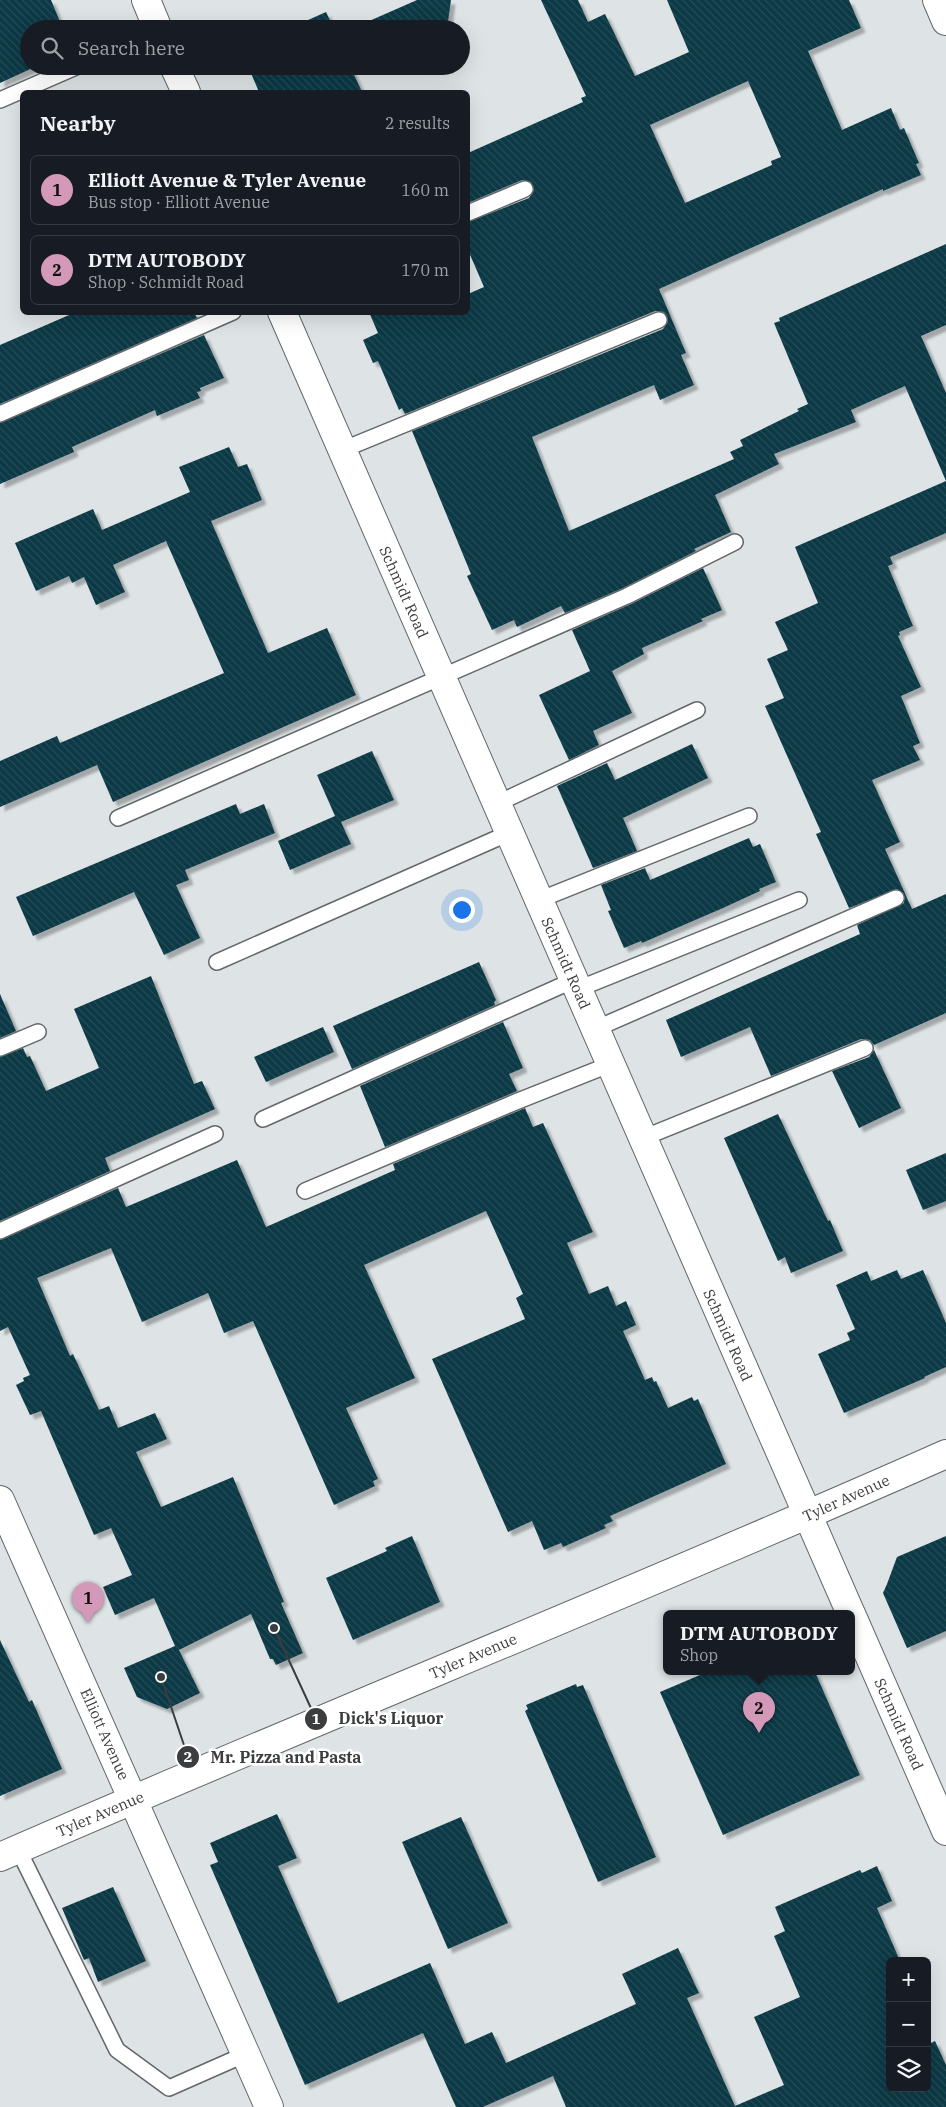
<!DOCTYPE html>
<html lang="en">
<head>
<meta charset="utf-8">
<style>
	:root { --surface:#171b24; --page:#20242c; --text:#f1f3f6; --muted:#9ea1a6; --line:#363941; --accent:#d499b9 }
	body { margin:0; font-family:"IBM Plex Serif",serif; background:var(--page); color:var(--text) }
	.controls { position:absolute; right:15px; bottom:15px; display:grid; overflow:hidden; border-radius:8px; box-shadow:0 5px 20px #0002 }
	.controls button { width:45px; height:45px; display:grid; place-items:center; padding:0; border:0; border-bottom:1px solid var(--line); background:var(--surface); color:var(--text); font:25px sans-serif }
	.you { position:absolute; left:461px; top:909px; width:18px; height:18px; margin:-12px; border:4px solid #fff; border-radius:50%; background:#1a73e8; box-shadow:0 0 0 8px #1a73e833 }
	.badge { display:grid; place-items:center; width:32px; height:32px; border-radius:50%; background:var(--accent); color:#111; font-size:16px; font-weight:700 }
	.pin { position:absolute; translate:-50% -41px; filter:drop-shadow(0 1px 2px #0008) }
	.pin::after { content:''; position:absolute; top:26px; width:18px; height:15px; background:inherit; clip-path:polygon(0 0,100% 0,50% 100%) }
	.popup { position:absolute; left:663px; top:1610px; width:192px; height:65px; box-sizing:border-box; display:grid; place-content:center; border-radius:8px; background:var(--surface); filter:drop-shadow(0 1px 4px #0005); font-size:16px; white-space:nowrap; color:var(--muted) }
	.popup b { font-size:19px; color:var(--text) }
	.popup::after { content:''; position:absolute; left:50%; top:100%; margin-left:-10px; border:10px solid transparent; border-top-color:var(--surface) }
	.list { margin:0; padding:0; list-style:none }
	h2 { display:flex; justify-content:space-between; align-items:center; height:65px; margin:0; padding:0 20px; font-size:21px }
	h2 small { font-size:16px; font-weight:400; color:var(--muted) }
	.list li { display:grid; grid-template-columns:32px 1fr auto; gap:15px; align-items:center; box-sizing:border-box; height:70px; margin:0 10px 10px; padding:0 10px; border:1px solid var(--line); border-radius:8px }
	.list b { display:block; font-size:19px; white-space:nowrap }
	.list p { margin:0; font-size:16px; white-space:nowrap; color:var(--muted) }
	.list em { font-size:16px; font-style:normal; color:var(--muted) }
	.icon { flex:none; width:28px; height:28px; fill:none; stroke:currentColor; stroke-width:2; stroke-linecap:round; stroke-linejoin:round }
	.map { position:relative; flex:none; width:946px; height:2107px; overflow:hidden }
	.search { position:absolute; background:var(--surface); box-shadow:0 5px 20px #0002; left:20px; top:20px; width:450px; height:55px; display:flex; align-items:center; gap:12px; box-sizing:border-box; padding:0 18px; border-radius:28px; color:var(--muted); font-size:19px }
	.panel { position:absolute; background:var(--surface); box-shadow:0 5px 20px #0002; left:20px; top:90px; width:450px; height:225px; border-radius:8px }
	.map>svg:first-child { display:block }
	.building { fill:url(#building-back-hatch); fill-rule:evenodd; filter:url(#shadow) }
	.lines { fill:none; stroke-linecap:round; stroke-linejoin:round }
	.service-casing { stroke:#626769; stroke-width:18 }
	.minor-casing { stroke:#626769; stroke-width:30 }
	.tertiary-casing { stroke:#626769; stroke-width:30 }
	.secondary-casing { stroke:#626769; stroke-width:30 }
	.service { stroke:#fff; stroke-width:15 }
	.minor { stroke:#fff; stroke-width:28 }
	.tertiary { stroke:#fff; stroke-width:28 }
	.secondary { stroke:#fff; stroke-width:28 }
	.labels { text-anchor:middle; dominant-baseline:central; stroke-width:5; stroke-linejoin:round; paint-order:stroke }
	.street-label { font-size:15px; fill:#3b3d3e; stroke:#fff }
	.leader { fill:none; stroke:#3b3d3e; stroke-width:2 }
	.callout-dot { fill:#3b3d3e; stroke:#fff; stroke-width:2 }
	.mark-label { font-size:15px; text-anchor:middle; font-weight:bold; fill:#fff }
	.callout-label { font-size:16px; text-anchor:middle; font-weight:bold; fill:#3b3d3e; stroke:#fff; stroke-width:5; stroke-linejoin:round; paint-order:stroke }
</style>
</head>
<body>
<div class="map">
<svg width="946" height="2107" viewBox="0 0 946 2107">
	<defs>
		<pattern id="building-back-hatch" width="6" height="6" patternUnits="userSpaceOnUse" patternTransform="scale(1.25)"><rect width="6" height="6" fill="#0a3844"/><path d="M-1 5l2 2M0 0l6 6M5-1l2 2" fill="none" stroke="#264d57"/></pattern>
		<filter id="shadow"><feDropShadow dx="4.5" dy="4.5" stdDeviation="1" flood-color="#0004"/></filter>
	</defs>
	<rect width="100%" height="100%" fill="#dee4e6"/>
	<!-- building -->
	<g class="building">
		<path d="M0 0H51L63 29H29V66H37L0 83Z"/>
		<path d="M417 0H451L447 29H351Z"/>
		<path d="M541 0H578L588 22 605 14 635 76 689 52 667 0H849L861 28 808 51 842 130 891 108 900 130 904 128 919 163 916 164 921 175 883 191V189L659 289 686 353 681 355 694 385 660 400 654 385 532 437 569 531 734 459 730 452 743 446 740 440 799 411 797 409 808 404 774 323 780 321 779 318 946 244V325L921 336 946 393V481L905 386 851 410 856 422 774 454 779 464 715 495 731 532 694 549 696 551 623 588 565 613 561 606 517 627 514 620 492 630 467 576 471 574 412 431 663 329 668 321 664 312 655 311 405 414 402 408 399 410 378 361 373 363 363 340 378 333 369 312H468V294L484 287 468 250V222L529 198 534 190 531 182 522 180 468 203V153L583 102 581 98 586 96ZM748 81 781 157 771 161 772 165 685 203 650 125Z"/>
		<path d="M326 12 334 29H288Z"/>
		<path d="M248 66H350L362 92H259Z"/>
		<path d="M76 312H194L197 318 0 404V345Z"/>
		<path d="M204 335 224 378 200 388 201 391 197 392 200 398 157 416 155 410 72 447 74 452 0 484V423Z"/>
		<path d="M229 447 238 467 247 464 262 500 211 521 268 653 327 628 356 695 113 802 97 765 0 807V761L57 736 60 743 224 673 166 541 113 565 125 592 96 605 84 577 72 583 69 576 36 591 15 543 93 509 102 530 190 492 179 467Z"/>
		<path d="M946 481V533L890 557 893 564 888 566 913 626 899 632 900 635 898 636 921 687 901 696 920 743 913 746 920 760 872 780 900 842 885 849 912 909 946 894V1013L874 1045 870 1040 861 1039 771 1076 750 1027 681 1057 666 1020 860 934 857 925 904 903V894L897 889 849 908 816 834 821 832 765 706 784 698 767 659 788 650 775 622 818 603 795 547Z"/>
		<path d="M703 568 722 610 701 619 703 621 642 648 644 654 612 671 632 713 593 731 599 745 569 760 539 695 590 671 572 630 631 604Z"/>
		<path d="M692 744 708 778 623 818 637 851 593 868 557 786 607 763 615 780Z"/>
		<path d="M372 751 394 800 341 822 351 844 290 870 278 841 335 816 317 775Z"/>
		<path d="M236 804 240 814 264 804 275 833 185 870 189 880 176 885 200 938 164 955 134 892 33 936 16 897Z"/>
		<path d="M749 838 753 847 760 844 776 882 759 889 760 891 723 908 642 943 641 941 624 948 608 911 611 910 601 885 645 868 650 880Z"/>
		<path d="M479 962 496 1000 494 1002 495 1005 352 1069 333 1026Z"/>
		<path d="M151 976 194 1084 202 1081 215 1109 105 1158 110 1171 0 1221V1057L23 1048 27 1057 30 1056 46 1091 99 1068 74 1009Z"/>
		<path d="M0 994 16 1031 0 1038Z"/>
		<path d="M503 1022 523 1068 509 1074 517 1091 385 1147 360 1086Z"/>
		<path d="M323 1027 334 1052 266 1082 254 1057Z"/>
		<path d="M874 1050 901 1108 859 1128 832 1071 869 1057Z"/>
		<path d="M525 1108 533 1127 543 1123 593 1232 567 1243 589 1294 608 1286 616 1306 626 1301 636 1325 623 1331 645 1380 652 1377 654 1382 656 1381 668 1408 692 1397 694 1401 698 1399 726 1464 610 1516 613 1521 604 1525 606 1528 563 1547 561 1543 544 1550 532 1521 508 1532 432 1359 525 1319 516 1298 523 1294 486 1211 364 1265 415 1378 346 1408 378 1479 373 1481 375 1486 334 1505 253 1321 224 1333 208 1293 142 1322 111 1248 37 1278 70 1356 73 1354 99 1410 109 1406 118 1428 155 1413 167 1439 136 1452 161 1507 233 1477 284 1602 281 1603 303 1653 276 1665 273 1659H270L251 1614 179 1650 200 1693 167 1709 137 1697 124 1668 175 1646 154 1598 115 1615 103 1587 132 1575 111 1528 94 1535 41 1411 30 1415 16 1385 24 1381 23 1378 30 1375 8 1327 0 1331V1240L118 1188 126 1207 237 1160 266 1227 395 1170 393 1164Z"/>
		<path d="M778 1114 828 1221 830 1220 843 1251 791 1273 785 1257 778 1261 724 1138Z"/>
		<path d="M946 1153V1201L923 1210 906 1170Z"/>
		<path d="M897 1270 901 1279 923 1270 946 1323V1367L924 1377 925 1378 844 1413 818 1354 850 1340 847 1333 855 1329 836 1285 867 1271 871 1281Z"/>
		<path d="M412 1536 440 1602 353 1640 326 1578 387 1551 385 1548Z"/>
		<path d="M946 1536V1631L907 1648 883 1593 887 1584 897 1557Z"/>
		<path d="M0 1640 29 1702 32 1700 62 1769 0 1796Z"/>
		<path d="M707 1672H815L860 1775 723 1835 660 1692Z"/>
		<path d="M576 1684 577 1687 583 1685 656 1857 598 1882 525 1711 528 1709 526 1705Z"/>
		<path d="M277 1814 297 1858 278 1866 338 2003 430 1963 465 2044 492 2032 506 2063 636 2004 622 1974 678 1948 699 1993 687 1998 735 2106 784 2085 754 2017 800 1997 774 1936 785 1931 775 1907 860 1870 862 1873 877 1866 892 1901 877 1908 900 1961H890V2088H927V2045L935 2041 946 2065V2107H566L553 2076 483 2107H456L423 2033 305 2085 210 1865 218 1862 210 1843Z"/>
		<path d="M461 1817 508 1923 448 1949 402 1842Z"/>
		<path d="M113 1887 146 1961 98 1982 89 1958 84 1960 62 1908Z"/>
	</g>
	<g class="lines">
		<defs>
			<g id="service">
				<path d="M0 100 78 66"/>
				<path d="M468 213 525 189"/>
				<path d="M0 414 233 312"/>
				<path d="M342 450 659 320"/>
				<path d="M496 804 697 710"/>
				<path d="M118 818 627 596 735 542"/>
				<path d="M539 900 749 816"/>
				<path d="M217 962 509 833"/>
				<path d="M578 989 799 900"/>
				<path d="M595 1029 896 898"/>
				<path d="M0 1048 38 1032"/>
				<path d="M263 1119 574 980"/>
				<path d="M643 1138 865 1048"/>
				<path d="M305 1191 518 1101 611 1064"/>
				<path d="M0 1231 215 1134"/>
				<path d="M18 1849 117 2050 169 2088 246 2054"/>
			</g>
			<g id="minor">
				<path d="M146 0 158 29"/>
				<path d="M174 66 186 92"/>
				<path d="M282 312 851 1614"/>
				<path d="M852 1616 946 1831"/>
			</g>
			<g id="tertiary">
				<path d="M937 0 946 21"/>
				<path d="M0 1500 269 2107"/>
			</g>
			<path id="secondary" d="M0 1857C314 1720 633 1593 946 1454"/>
		</defs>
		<!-- service casing -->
		<use href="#service" class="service-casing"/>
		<!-- minor casing -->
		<use href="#minor" class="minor-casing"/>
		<!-- tertiary casing -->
		<use href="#tertiary" class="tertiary-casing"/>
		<!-- secondary casing -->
		<use href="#secondary" class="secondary-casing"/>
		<!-- service -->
		<use href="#service" class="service"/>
		<!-- minor -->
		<use href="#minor" class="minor"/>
		<!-- tertiary -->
		<use href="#tertiary" class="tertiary"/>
		<!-- secondary -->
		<use href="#secondary" class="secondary"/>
	</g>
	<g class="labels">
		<!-- street labels -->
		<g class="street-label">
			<text transform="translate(404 592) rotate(66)">Schmidt Road</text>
			<text transform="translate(566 963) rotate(66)">Schmidt Road</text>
			<text transform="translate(728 1335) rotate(66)">Schmidt Road</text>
			<text transform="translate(846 1498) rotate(-24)">Tyler Avenue</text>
			<text transform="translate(473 1656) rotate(-23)">Tyler Avenue</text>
			<text transform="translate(899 1724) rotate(66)">Schmidt Road</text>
			<text transform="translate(105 1734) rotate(66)">Elliott Avenue</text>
			<text transform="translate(100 1814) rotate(-23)">Tyler Avenue</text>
		</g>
	</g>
	<!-- callouts -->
	<path class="leader" d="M274 1628L316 1719M161 1677L188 1757"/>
	<g class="callout-dot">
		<circle cx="274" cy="1628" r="5"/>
		<circle cx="161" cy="1677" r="5"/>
		<circle cx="316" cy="1719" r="12"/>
		<circle cx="188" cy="1757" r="12"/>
	</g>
	<g class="mark-label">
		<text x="316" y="1724">1</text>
		<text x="188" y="1762">2</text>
	</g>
	<g class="callout-label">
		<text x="391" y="1724">Dick's Liquor</text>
		<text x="286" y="1763">Mr. Pizza and Pasta</text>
	</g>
</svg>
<div class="controls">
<button>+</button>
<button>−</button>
<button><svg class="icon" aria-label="layers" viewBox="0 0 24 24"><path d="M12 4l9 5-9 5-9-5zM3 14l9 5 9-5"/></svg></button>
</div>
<div class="you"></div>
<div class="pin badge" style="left:88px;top:1623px">1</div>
<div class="pin badge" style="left:759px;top:1733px">2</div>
<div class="popup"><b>DTM AUTOBODY</b>Shop</div>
<div class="search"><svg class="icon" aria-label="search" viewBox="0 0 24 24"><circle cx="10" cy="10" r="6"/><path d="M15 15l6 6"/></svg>Search here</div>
<section class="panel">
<h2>Nearby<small>2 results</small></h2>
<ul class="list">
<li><span class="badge">1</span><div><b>Elliott Avenue &amp; Tyler Avenue</b><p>Bus stop · Elliott Avenue</p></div><em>160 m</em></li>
<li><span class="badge">2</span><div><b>DTM AUTOBODY</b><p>Shop · Schmidt Road</p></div><em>170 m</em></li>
</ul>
</section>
</div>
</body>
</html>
